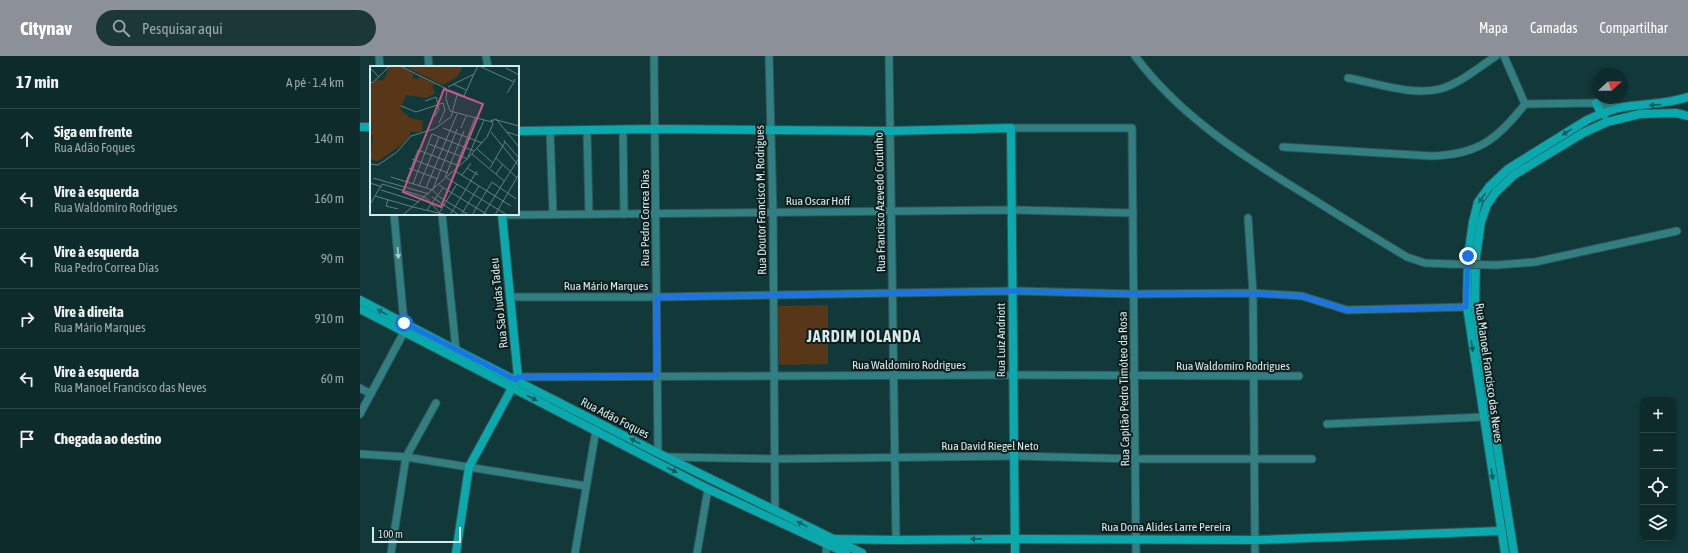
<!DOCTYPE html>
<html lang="pt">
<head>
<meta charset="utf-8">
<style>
	:root { --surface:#0e2b2c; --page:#1c3738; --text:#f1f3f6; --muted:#9ba7a9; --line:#2e4748; --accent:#8c9099 }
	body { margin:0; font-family:"Asap Condensed",sans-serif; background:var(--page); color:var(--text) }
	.controls { position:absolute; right:12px; bottom:12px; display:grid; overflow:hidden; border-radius:8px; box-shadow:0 2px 6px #0003 }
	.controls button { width:36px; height:36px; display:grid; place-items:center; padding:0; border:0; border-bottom:1px solid var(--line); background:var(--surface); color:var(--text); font:20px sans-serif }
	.compass { position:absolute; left:1232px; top:12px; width:36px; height:36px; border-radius:50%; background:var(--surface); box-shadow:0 2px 6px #0003; rotate:68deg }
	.scale { position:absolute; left:12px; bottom:10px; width:89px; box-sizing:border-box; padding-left:4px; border:2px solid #d5eaea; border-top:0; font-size:11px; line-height:14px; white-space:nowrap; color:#d5eaea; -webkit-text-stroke:3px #0d1d1d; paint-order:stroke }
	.stop { position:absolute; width:12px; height:12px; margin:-9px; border:3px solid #1a73e8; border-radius:50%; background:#fff }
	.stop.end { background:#1a73e8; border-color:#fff; box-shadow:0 1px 4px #0008 }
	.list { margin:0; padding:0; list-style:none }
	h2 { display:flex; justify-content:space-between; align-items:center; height:52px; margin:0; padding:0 16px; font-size:17px }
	h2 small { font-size:13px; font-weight:400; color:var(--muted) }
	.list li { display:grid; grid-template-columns:26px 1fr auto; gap:12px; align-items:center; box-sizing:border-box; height:60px; padding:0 16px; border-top:1px solid var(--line) }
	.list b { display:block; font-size:15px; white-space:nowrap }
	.list p { margin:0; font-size:13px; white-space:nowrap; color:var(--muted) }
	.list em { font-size:13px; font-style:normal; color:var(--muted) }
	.icon { flex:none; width:22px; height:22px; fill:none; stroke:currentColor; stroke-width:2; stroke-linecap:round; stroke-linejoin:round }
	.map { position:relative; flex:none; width:1328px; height:497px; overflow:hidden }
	header { display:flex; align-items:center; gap:24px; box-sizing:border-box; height:56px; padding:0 20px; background:var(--accent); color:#fff }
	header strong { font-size:19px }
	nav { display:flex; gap:22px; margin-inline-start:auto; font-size:14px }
	.search { width:280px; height:36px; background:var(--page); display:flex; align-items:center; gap:10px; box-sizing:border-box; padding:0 14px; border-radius:22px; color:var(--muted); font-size:15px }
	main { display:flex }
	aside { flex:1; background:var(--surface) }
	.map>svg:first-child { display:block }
	.pitch { fill:#583618 }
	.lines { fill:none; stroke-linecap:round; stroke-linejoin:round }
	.street-casing { stroke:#315556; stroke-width:9 }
	.secondary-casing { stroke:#315556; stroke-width:10 }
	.street { stroke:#327f81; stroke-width:7 }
	.secondary { stroke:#09a9ad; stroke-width:8 }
	.street-bridge-casing { stroke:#315556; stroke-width:9; stroke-linecap:butt }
	.street-bridge { stroke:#327f81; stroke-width:7 }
	.oneway { fill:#0b5c5e }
	.oneway2 { fill:#a4caca }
	.route { stroke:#1a73e8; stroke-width:5 }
	.labels { text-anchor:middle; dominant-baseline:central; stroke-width:4; stroke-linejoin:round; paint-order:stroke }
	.street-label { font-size:12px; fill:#d5eaea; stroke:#0d1d1d }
	.district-label { font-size:16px; font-weight:bold; letter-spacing:1px; fill:#d5eaea; stroke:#0d1d1d }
	.inset-road { fill:none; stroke:#608080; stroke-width:1 }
	.view { fill:#c85786; fill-opacity:0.15; stroke:#c85786; stroke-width:2 }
	.inset-edge { fill:none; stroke:#d5eaea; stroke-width:2 }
</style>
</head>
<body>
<header>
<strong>Citynav</strong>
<div class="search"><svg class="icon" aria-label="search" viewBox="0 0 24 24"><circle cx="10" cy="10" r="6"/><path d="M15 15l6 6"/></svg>Pesquisar aqui</div>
<nav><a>Mapa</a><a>Camadas</a><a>Compartilhar</a></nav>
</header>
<main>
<aside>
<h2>17 min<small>A pé · 1.4 km</small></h2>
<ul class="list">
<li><svg class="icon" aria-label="ahead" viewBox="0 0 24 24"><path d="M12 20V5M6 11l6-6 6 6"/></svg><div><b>Siga em frente</b><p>Rua Adão Foques</p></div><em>140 m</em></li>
<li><svg class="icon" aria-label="left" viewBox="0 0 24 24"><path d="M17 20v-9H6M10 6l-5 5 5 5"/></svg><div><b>Vire à esquerda</b><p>Rua Waldomiro Rodrigues</p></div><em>160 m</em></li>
<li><svg class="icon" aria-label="left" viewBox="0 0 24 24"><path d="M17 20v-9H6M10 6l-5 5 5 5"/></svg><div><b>Vire à esquerda</b><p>Rua Pedro Correa Dias</p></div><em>90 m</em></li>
<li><svg class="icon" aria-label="right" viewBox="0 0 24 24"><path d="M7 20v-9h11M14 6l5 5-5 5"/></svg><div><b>Vire à direita</b><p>Rua Mário Marques</p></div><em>910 m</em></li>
<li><svg class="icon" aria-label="left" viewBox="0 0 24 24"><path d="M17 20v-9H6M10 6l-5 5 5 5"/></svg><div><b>Vire à esquerda</b><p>Rua Manoel Francisco das Neves</p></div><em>60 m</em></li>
<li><svg class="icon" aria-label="arrive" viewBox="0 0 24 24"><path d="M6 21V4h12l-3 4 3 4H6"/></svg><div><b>Chegada ao destino</b></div></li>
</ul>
</aside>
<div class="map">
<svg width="1328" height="497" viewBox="0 0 1328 497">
	<rect width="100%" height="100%" fill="#12393a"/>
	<!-- pitch -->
	<path class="pitch" d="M468 249V308L419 309 418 250Z"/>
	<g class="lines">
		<defs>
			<g id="street">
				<path d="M19 0 20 11"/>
				<path d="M68 0 69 11"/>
				<path d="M126 0 128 11"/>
				<path d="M294 0 298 397"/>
				<path d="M409 0 413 156 415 455"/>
				<path d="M529 0 536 484"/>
				<path d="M775 0C819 59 881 99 943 137 978 159 1012 180 1047 201L1065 207 1090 208"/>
				<path d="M1144 0 1165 48"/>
				<path d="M988 22C1016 27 1052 40 1080 33 1101 27 1119 11 1136 0"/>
				<path d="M1165 48 1236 47 1260 52"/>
				<path d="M651 72H772L776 497"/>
				<path d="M263 74 264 158"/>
				<path d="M190 75 193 158"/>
				<path d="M227 75 229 158"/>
				<path d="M923 91 1071 100C1117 99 1137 84 1165 48"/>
				<path d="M34 158 44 267"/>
				<path d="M82 158 96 294"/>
				<path d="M142 159 652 154 773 157"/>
				<path d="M888 162 893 237 895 497"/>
				<path d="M1137 209 1175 206 1317 175"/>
				<path d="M150 241H297L653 235 773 238 893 237 942 240 987 254 1107 251"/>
				<path d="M158 321 653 319 939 320"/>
				<path d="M0 332 11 338"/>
				<path d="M0 358 44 276"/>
				<path d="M967 368 1123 361"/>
				<path d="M0 398 46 401 226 430"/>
				<path d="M308 401 415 403 653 400 776 403H952"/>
				<path d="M31 497 46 401 76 347"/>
				<path d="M215 497 236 374"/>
				<path d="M337 497 348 433"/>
				<path d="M466 497 467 489"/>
			</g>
			<g id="secondary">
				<path d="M1236 47 1241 57 1244 59"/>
				<path d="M0 71H11"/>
				<path d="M158 75 296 73 530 75 651 72 655 497"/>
				<path d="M0 244 96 294 298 397 502 497"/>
				<path d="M0 253 348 433 486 497"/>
				<path d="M470 483 536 484 655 483 895 484 1141 475"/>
				<path d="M96 497 109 411 158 321 142 158"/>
				<path d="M1145 497 1107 251 1108 200 1113 166 1118 146 1129 131 1148 113 1227 64C1237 59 1248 55 1259 52 1282 47 1305 49 1328 41"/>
				<path d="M1154 497 1115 251 1116 201 1121 166 1127 149 1136 136 1154 119 1223 77 1247 66 1280 58 1316 57 1328 60"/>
			</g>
		</defs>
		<!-- street casing -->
		<use href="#street" class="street-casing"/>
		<!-- secondary casing -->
		<use href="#secondary" class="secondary-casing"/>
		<!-- street -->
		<use href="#street" class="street"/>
		<!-- secondary -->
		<use href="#secondary" class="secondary"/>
		<defs>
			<path id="street-bridge" d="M1090 208 1137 209"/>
		</defs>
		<!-- street-bridge casing -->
		<use href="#street-bridge" class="street-bridge-casing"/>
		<!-- street-bridge -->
		<use href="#street-bridge" class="street-bridge"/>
	</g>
	<!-- one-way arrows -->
	<defs><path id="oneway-solid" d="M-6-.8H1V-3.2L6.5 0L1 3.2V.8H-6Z"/></defs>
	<g class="oneway">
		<use href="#oneway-solid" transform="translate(1295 49) rotate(175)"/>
		<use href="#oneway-solid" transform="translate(1207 76) rotate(148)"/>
		<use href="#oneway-solid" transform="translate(1122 142) rotate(124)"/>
		<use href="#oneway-solid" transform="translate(22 256) rotate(-151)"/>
		<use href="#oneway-solid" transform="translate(1112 290) rotate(82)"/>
		<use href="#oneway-solid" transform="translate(172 342) rotate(27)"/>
		<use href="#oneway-solid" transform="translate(275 385) rotate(-153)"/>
		<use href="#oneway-solid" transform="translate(312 414) rotate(27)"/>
		<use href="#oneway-solid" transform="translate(1132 418) rotate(81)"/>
		<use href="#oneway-solid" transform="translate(442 468) rotate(-153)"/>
		<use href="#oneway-solid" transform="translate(616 483) rotate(179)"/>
	</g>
	<use class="oneway2" href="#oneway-solid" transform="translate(38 197) rotate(85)"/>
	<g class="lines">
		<!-- route -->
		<path class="route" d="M44 267 156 324 158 321 296 320 297 241 653 235 773 238H893L942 240 987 254 1106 251 1108 200"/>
	</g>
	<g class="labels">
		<!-- street labels -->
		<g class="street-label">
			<text transform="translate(401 144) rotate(-91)">Rua Doutor Francisco M. Rodrigues</text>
			<text x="458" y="145">Rua Oscar Hoff</text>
			<text transform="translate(520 146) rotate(-91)">Rua Francisco Azevedo Coutinho</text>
			<text transform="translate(285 162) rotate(-90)">Rua Pedro Correa Dias</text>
			<text x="246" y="230">Rua Mário Marques</text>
			<text transform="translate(139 247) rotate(-96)">Rua São Judas Tadeu</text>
			<text transform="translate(641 284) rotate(-90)">Rua Luiz Andriott</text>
			<text x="549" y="309">Rua Waldomiro Rodrigues</text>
			<text x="873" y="310">Rua Waldomiro Rodrigues</text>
			<text transform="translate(1129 317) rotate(82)">Rua Manoel Francisco das Neves</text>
			<text transform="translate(764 333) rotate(-91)">Rua Capitão Pedro Timóteo da Rosa</text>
			<text transform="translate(255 362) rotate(27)">Rua Adão Foques</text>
			<text x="630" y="390">Rua David Riegel Neto</text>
			<text x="806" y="471">Rua Dona Alides Larre Pereira</text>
		</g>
		<!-- district labels -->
		<g class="district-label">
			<text x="504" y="280">JARDIM IOLANDA</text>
		</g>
	</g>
	<!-- overview -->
	<g transform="translate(10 10)">
		<rect width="149" height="149" fill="#12393a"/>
		<path d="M20 0H29L44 8 42 12 48 13 49 10 65 18 62 20 65 27 57 32 36 29 30 43 40 52 53 55 52 66H40V70L31 79 8 95 3 94 0 92 3 72 0 65V19L7 13 13 15ZM34 0H93L87 11 73 19Z" fill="#583618"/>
		<path class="inset-road" d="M30 0 77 23M111 1 144 16 145 13M0 2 9 11M136 2 149 9M0 15 2 17 20 0M83 18 96 24M78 21 104 8 108 0M77 24 76 33 80 45 122 56M79 24 94 30 104 8M137 27 144 16M55 35 66 31 69 43 65 50M31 40 46 46 73 37M123 53 149 60M126 53 149 81M69 57 75 44 73 37M73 62 112 77M91 62 96 50M121 66 149 100M137 66 149 70M0 70V84M59 78 98 93M107 83 123 97M102 88 134 115M98 91 114 54M126 92 147 112M42 93 78 107M0 98 8 99 27 86 41 70 64 63 81 51 87 29M86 101 105 52M39 102 68 113M97 102 108 109M120 102 135 76 134 74M85 105 141 140M126 108 133 98M92 109 101 97M21 111 63 124 68 130 99 149M75 111 94 65M3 112 59 128M77 112 137 149M36 116 48 84 87 99M0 117 12 121M43 118 62 68 104 85M69 119 118 149M49 120 69 71M56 122 87 48M63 123 87 63M11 124 49 136M5 130 43 141M55 131 69 146M62 131 89 149M18 134 16 140 28 143M1 137 12 118 55 131M43 141 77 149M57 144 73 122M33 149 97 93 117 71 123 58 121 54 124 55M68 149 87 118M80 149 107 105M91 149 109 120M102 149 122 116 146 133M113 149 149 92 135 76M125 149 149 108"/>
		<path class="view" d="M74 23 113 38 71 141 33 126Z"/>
		<rect width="149" height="149" class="inset-edge"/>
	</g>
</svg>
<div class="controls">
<button>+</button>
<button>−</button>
<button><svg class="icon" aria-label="locate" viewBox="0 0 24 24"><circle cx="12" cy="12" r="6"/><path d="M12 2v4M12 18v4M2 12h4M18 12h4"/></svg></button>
<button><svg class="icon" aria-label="layers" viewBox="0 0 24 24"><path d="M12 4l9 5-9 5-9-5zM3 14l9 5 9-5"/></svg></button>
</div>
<svg class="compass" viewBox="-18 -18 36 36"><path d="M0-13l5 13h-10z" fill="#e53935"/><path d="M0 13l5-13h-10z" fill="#9ba7a9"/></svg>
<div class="scale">100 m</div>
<div class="stop" style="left:44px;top:267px"></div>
<div class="stop end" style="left:1108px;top:200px"></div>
</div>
</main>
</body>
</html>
